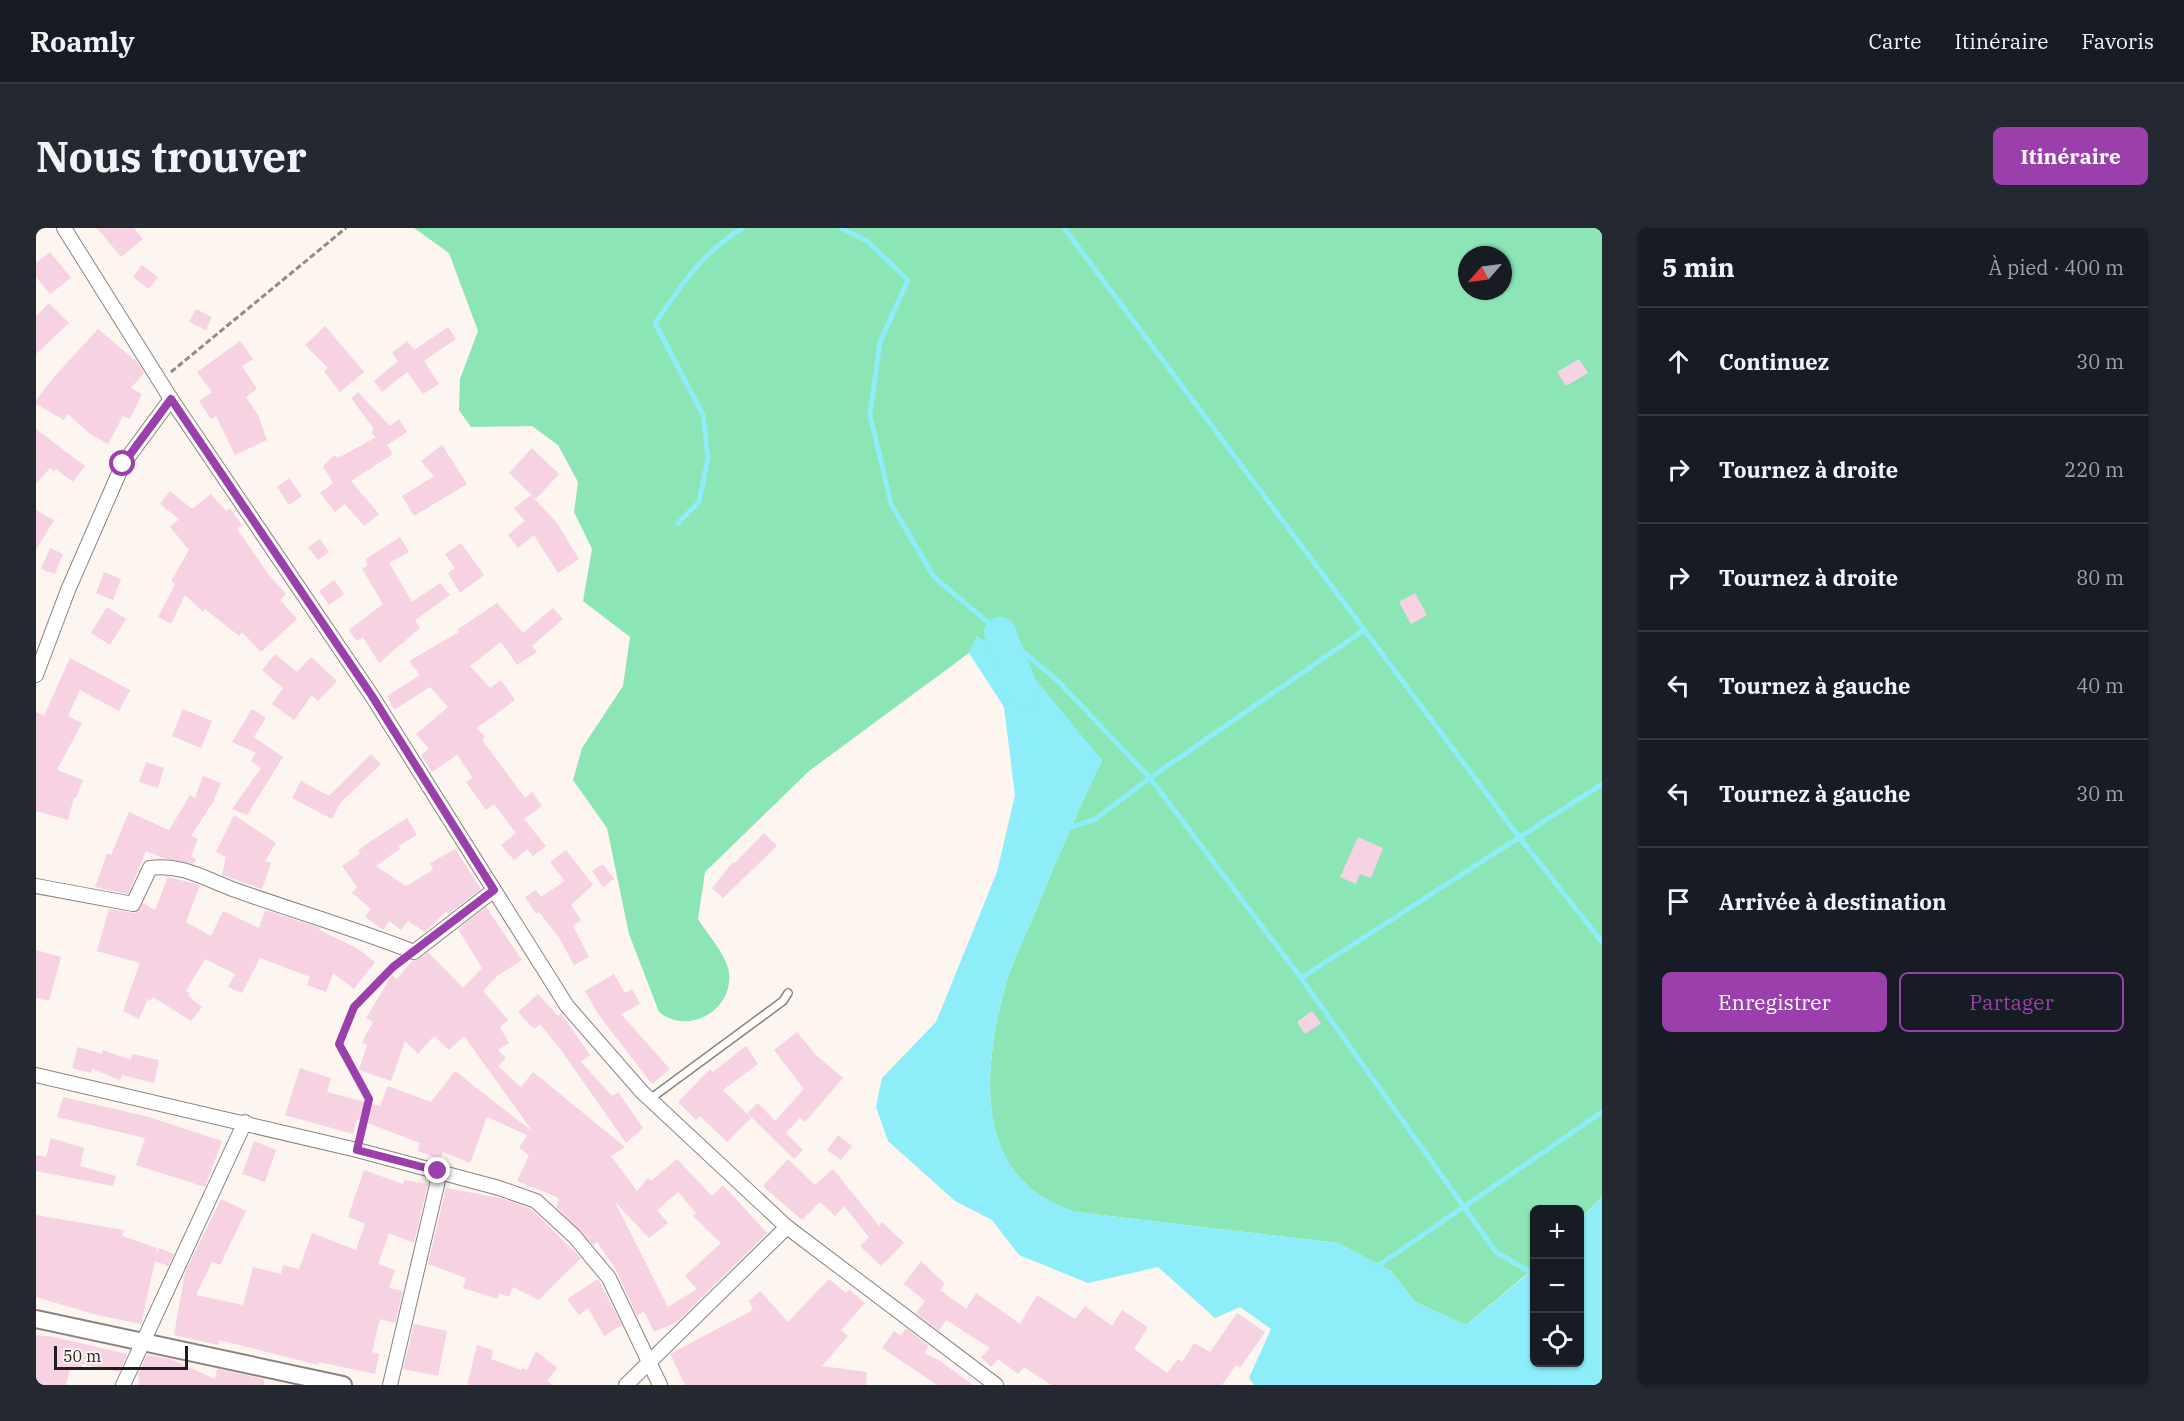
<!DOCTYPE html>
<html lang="fr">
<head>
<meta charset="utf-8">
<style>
	:root { --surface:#171b24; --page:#242831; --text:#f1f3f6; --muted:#9ea1a6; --line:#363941; --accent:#9a3fab }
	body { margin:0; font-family:"IBM Plex Serif",serif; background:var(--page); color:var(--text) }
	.controls { position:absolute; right:18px; bottom:18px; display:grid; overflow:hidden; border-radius:9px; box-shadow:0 2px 4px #0004 }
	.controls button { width:54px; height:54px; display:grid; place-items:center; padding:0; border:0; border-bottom:2px solid var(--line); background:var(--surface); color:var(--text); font:30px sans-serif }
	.compass { position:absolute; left:1422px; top:18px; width:54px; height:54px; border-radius:50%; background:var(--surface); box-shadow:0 2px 4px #0004; rotate:242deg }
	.scale { position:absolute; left:18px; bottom:15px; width:134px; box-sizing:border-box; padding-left:6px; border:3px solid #201e1c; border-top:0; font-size:16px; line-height:21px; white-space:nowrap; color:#201e1c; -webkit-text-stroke:4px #fcf5f0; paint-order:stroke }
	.stop { position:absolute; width:18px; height:18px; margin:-14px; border:4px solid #9a3fab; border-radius:50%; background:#fff }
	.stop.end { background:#9a3fab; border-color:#fff; box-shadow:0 2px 6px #0008 }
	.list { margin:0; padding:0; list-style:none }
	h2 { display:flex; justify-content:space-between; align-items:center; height:78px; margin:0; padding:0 24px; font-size:26px }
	h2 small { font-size:20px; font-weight:400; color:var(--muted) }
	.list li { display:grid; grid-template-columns:39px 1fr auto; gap:18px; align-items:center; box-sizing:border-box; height:108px; padding:0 24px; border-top:2px solid var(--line) }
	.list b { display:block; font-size:22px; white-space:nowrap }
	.list em { font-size:20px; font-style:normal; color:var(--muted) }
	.actions { display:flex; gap:12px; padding:18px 24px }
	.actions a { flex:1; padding:14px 0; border:2px solid var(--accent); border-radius:9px; text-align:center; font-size:21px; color:var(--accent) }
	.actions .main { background:var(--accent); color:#fff }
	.icon { flex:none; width:33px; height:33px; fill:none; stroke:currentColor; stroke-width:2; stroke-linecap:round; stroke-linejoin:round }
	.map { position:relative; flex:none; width:1566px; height:1157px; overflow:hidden; border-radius:9px }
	header { display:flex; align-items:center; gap:36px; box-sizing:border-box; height:84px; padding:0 30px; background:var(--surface); border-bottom:2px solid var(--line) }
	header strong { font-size:28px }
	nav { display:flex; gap:33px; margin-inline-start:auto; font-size:21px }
	.intro { display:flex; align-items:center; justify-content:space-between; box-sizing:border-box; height:144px; padding:0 36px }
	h1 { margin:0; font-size:42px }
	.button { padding:15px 27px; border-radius:9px; background:var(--accent); color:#fff; font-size:21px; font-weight:700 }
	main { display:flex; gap:36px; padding:0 36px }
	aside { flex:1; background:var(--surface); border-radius:9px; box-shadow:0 2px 4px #0004 }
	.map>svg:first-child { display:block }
	.green { fill:#8be5b5; fill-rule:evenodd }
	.water { fill:#8dedf9 }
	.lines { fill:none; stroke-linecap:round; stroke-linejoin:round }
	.stream { stroke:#8dedf9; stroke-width:5 }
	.river { stroke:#8dedf9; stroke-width:32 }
	.building { fill:#f7d2e3; fill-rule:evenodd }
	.service-casing { stroke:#8a8480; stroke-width:10 }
	.minor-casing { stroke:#8a8480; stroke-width:16 }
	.tertiary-casing { stroke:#8a8480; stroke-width:20 }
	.path { stroke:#8f8b87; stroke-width:3; stroke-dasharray:6 3; stroke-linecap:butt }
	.service { stroke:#fff; stroke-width:7 }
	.minor { stroke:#fff; stroke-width:14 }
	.tertiary { stroke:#fff; stroke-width:16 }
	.route { stroke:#9a3fab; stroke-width:8 }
</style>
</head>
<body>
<header>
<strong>Roamly</strong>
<nav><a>Carte</a><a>Itinéraire</a><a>Favoris</a></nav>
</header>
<div class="intro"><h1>Nous trouver</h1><a class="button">Itinéraire</a></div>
<main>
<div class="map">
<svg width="1566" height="1157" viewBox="0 0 1566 1157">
	<rect width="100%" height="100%" fill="#fcf5f0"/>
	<!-- green -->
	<path class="green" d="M378 0H1566V969L1544 991V982H1498V1040L1430 1097 1379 1074 1355 1043 1302 1015 1040 984C939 953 946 850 967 766 974 736 991 706 1002 677 1022 628 1043 580 1066 532L941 408 933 425 773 543 669 644 662 691C671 706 690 726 693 744 698 782 652 808 623 784L593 706 571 600 537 552 546 520 587 458 594 409 547 373 556 321 538 284 542 254 522 217 496 198 435 199 423 182 424 151 442 103 413 25ZM1431 27H1467V63H1431Z"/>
	<!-- water -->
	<path class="water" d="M941 408 986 435 1066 532C1043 580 1022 628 1002 677 991 706 974 736 967 766 946 849 939 953 1040 984L1302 1015 1355 1043 1379 1074 1430 1097 1498 1041V1134H1544V992L1566 969V1157H1218L1213 1150 1235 1101 1204 1079 1179 1090 1122 1039 1052 1055 983 1027 956 992 919 973 852 913 840 879 846 850 900 794 961 644 979 567 968 479 933 425Z"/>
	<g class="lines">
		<!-- stream -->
		<g class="stream">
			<path d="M805 0 831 13 872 52 844 114 834 187 855 276 898 349 1022 453 1114 550 1265 750"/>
			<path d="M1028 0 1483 609 1566 714"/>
			<path d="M642 295 663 274 672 230 667 187 619 95C645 58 667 23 707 0"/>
			<path d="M1029 601 1058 592 1114 550 1328 402"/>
			<path d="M1340 1039 1566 884"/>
			<path d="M1494 1044 1460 1024 1265 750 1566 556"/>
		</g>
		<!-- river -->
		<path class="river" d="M964 405 988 466"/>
	</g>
	<!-- building -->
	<g class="building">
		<path d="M61 0H98L107 11 85 29Z"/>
		<path d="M14 24 35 50 14 66 0 49V35Z"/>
		<path d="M106 37 122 49 113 61 97 49Z"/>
		<path d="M13 75 33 95 0 126V88Z"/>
		<path d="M160 81 176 89 170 102 153 94Z"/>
		<path d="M289 98 328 144 304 164 288 143 292 140 269 117Z"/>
		<path d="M412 99 420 111 388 133 403 156 387 166 371 144 346 164 338 153 362 133 356 125 371 113 378 122Z"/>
		<path d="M62 101 102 135 108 145 95 160 106 166 98 183 93 191 87 188 72 216 54 206 32 186 28 192 0 176V172L18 149Z"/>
		<path d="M204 113 217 131 206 138 221 161 210 169 222 187 231 212 199 227 180 188 175 191 163 173 176 164 161 144Z"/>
		<path d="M1543 131 1552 145 1530 158 1521 144Z"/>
		<path d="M322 164 354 198 363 191 371 204 351 217 357 226 315 253 343 286 328 298 309 276 299 284 284 265 297 255 287 238 299 227 302 230 340 209 335 204 338 201 315 170Z"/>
		<path d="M0 201 49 238 37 254 20 241 18 243 14 240 0 256Z"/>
		<path d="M406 217 431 256 378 288 366 268 398 248 385 233Z"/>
		<path d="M496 220 523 246 500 271 473 245Z"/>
		<path d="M253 250 266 268 253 277 241 259Z"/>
		<path d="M134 263 156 281 175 266 190 283 194 280 206 297 201 301 233 347 250 366 244 372 261 391 225 424 206 404 203 408 169 381 167 384 149 367 135 396 122 389 139 356 135 353 153 322 134 299 143 291 124 276Z"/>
		<path d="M495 267 521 295 543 331 522 345 498 307 482 320 472 307 489 293 478 280Z"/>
		<path d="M0 282 18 292 0 322Z"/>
		<path d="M364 309 373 324 353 335 376 374 404 355 414 367 379 392 384 400 343 435 327 409 321 413 313 402 347 376 326 341 331 338 330 331Z"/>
		<path d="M284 311 293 324 282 332 272 319Z"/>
		<path d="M425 315 448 347 424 365 412 345 419 340 409 326Z"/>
		<path d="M14 320 27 326 19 346 5 341Z"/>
		<path d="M68 344 85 351 77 372 60 365Z"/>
		<path d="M298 352 308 366 293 377 283 363Z"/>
		<path d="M1379 365 1391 387 1375 396 1363 374Z"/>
		<path d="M461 375 487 405 517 380 527 391 496 418 501 424 481 437 465 414 434 438 454 460 465 452 479 472 441 500 449 509 446 512 489 570 496 564 506 578 488 591 510 618 497 628 491 621 478 632 465 617 480 605 458 576 450 582 430 554 437 550 421 527 396 544 385 527 393 521 380 506 412 479 394 459 358 482 351 468 384 447 373 433 423 404 421 402Z"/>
		<path d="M71 379 90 391 74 417 55 405Z"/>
		<path d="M239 426 261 444 275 429 301 453 282 473 276 467 258 492 236 476 247 460 226 442Z"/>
		<path d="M34 430 94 462 83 483 44 462 32 488 46 495 21 542 47 552 40 570 38 569 32 592 0 583V484L8 488Z"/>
		<path d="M147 481 176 493 165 520 136 508Z"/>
		<path d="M216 481 230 490 218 509 247 529 211 587 196 581 225 540 215 533 220 525 196 514Z"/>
		<path d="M335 526 345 536 305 574 296 591 256 570 265 553 293 568Z"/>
		<path d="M110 534 128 540 122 560 103 554Z"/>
		<path d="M167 548 185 555 177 574 155 608 162 611 155 628 160 631 157 636 127 630 110 623 92 666 59 659 71 626 75 627 93 584 133 602 154 567 159 570Z"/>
		<path d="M198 587 240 615 229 633 235 635 226 661 186 647 190 629 180 624Z"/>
		<path d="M371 590 381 607 362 618 364 621 340 638 370 658 397 642 394 635 419 621 445 661 412 686 411 683 389 704 372 693 365 702 353 693 347 702 329 689 335 681 316 665 321 659 306 638 324 626 322 623 332 615Z"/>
		<path d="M728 605 741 618 687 670 676 660 697 634 699 635Z"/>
		<path d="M1322 609 1347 620 1335 650 1324 646 1320 656 1304 649Z"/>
		<path d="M530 622 557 657 535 677 545 692 537 698 553 729 538 737 522 708 503 684 500 686 489 669 500 662 505 669 529 653 514 634Z"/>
		<path d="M567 636 578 651 567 659 556 643Z"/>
		<path d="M132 649 164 657 150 694 175 708 187 683 223 700 229 682 284 700 283 702 321 720 339 734 318 761 297 745 290 764 271 757 274 749 224 730 206 765 192 759 199 746 169 731 150 763 154 765 152 768 166 779 155 793 117 769 116 772 112 771 103 791 87 783 104 735 61 723 73 681 99 685 107 675 119 682Z"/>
		<path d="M450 679 486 732 460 749 447 763 472 792 464 799 473 815 462 822 470 830 462 838 485 859 497 844 589 919 575 928 601 963 612 950 615 953 641 931 676 968 687 957 731 1005 641 1094 618 1104 608 1083 601 1088 579 1040 561 1014 557 1017 520 979 523 970 481 953 493 927 483 920 491 907 451 889 434 935 407 924 404 931 382 923 384 915 321 891 317 906 249 887 264 840 295 850 291 864 344 878 352 858 395 874 419 843 497 904 428 808 413 822 398 808 382 826 369 813 355 853 323 842 331 817 326 814 337 794 330 790 356 747 361 751 376 733 383 731 392 724 427 760 446 740 422 701ZM642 964 660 985 657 988 685 1015 649 1048 661 1061 632 1079 579 974 613 1010 632 995 621 982Z"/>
		<path d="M0 722 25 729 13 773 0 770Z"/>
		<path d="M578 746 589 765 596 761 604 776 585 786 634 841 616 856 562 786 549 763Z"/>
		<path d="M502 766 522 788 525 785 554 827 545 834 576 868 582 864 607 900 590 915 525 822 504 796 498 801 482 784Z"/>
		<path d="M1276 783 1285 795 1269 806 1261 794Z"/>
		<path d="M761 804 780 827 807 850 769 894 764 890 750 905 767 922 758 931 711 885 722 875 739 893 768 861 738 822Z"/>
		<path d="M710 818 722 836 687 862 715 890 691 914 664 888 660 892 642 874 674 841 677 844Z"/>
		<path d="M42 819 66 826 67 822 95 832 96 826 123 832 118 855 86 847 84 852 56 841 55 845 36 840Z"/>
		<path d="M27 869 113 889 186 913 169 959 100 937 109 910 21 889Z"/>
		<path d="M802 907 816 918 805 932 791 922Z"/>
		<path d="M15 910 48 920 44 938 80 948 77 958 0 943V927L10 929Z"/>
		<path d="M218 913 240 922 229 954 206 946Z"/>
		<path d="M752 931 779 957 797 941 843 998 846 994 868 1015 845 1038 824 1018 833 1009 808 978 799 988 784 974 766 992 727 958Z"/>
		<path d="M328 942 367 956 368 952 392 956 378 1015 353 1005 342 1036 359 1042 353 1060 367 1063 359 1095 344 1091 336 1124 343 1126 339 1146 283 1134 282 1137 183 1112 182 1117 138 1107 149 1044 185 971 210 983 184 1037 176 1034 160 1067 207 1077 217 1039 245 1046 247 1037 263 1041 276 1005 320 1022 329 996 312 989Z"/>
		<path d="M410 960 465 970 495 981 545 1030 503 1072 477 1059 473 1069 463 1065 461 1071 427 1060 430 1050 392 1036Z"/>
		<path d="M0 987 88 1002 86 1008 121 1020 120 1027 123 1020 138 1026 132 1038 119 1033 105 1096 61 1087 0 1069Z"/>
		<path d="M885 1033 909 1056 904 1062 930 1081 940 1065 984 1096 1001 1067 1039 1091 1049 1078 1076 1098 1086 1082 1112 1099 1098 1121 1131 1145 1142 1131 1146 1134 1158 1115 1174 1124 1201 1085 1229 1104 1204 1140 1200 1137 1186 1157H1015L988 1139 982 1146 962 1131 955 1139 945 1129 954 1120 910 1092 903 1103 880 1085 889 1073 868 1056Z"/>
		<path d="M562 1051 586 1097 568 1108 552 1080 543 1087 531 1071Z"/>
		<path d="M793 1051 810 1065 813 1061 829 1075 805 1102 812 1108 786 1138 831 1144 830 1157H649L634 1126 717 1082 713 1073 724 1063 752 1094Z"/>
		<path d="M378 1096 411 1103 402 1148 367 1141Z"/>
		<path d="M870 1100 893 1118 888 1125 904 1133 937 1157H901L846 1120 858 1103 865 1108Z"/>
		<path d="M0 1107 18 1109 91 1126 83 1144 46 1136 45 1141 34 1140 30 1157H0Z"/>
		<path d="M441 1117 457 1122 455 1131 485 1142 486 1140 491 1142 500 1123 521 1140 511 1153 518 1157H431Z"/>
		<path d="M111 1127 135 1131 179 1151 181 1141 228 1151V1157H102L103 1148H101Z"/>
	</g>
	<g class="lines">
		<defs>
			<path id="service" d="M614 871 747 773 752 765"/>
			<g id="minor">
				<path d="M28 0 135 171 336 468 531 778 606 864 751 999 960 1157"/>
				<path d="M0 447 32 362 87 236 135 171"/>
				<path d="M0 658 97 676 114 640C146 635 173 653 202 663 261 684 320 701 378 724L458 662"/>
				<path d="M0 847 321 922 463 960 500 973 538 1008 573 1050 624 1157"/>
				<path d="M87 1157 209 894"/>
				<path d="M354 1157 401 957 402 943"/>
				<path d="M590 1157 751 999"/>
			</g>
			<path id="tertiary" d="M0 1091 307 1157"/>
		</defs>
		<!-- service casing -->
		<use href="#service" class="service-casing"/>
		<!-- minor casing -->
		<use href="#minor" class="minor-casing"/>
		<!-- tertiary casing -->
		<use href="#tertiary" class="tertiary-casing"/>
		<!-- path -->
		<g class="path">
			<path d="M135 144 310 0"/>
			<path d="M324 909 333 871 303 816 318 779 364 734"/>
		</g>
		<!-- service -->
		<use href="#service" class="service"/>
		<!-- minor -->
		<use href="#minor" class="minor"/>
		<!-- tertiary -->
		<use href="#tertiary" class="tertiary"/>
	</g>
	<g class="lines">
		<!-- route -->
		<path class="route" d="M87 236 135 171 336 468 458 662 357 739 318 779 303 816 333 871 321 922 402 943"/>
	</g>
</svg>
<div class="controls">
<button>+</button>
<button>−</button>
<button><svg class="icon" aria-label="locate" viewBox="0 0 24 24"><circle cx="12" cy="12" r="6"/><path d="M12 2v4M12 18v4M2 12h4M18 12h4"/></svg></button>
</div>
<svg class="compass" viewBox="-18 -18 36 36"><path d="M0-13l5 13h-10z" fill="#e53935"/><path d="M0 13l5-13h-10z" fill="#9ea1a6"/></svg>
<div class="scale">50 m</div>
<div class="stop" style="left:87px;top:236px"></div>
<div class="stop end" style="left:402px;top:943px"></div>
</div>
<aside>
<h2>5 min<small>À pied · 400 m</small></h2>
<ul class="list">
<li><svg class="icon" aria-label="ahead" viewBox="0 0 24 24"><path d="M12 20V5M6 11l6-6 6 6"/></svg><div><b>Continuez</b></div><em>30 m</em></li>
<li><svg class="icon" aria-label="right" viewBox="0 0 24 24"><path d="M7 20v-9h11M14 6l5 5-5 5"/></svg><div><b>Tournez à droite</b></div><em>220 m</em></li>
<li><svg class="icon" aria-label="right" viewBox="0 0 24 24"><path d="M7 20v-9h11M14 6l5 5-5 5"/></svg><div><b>Tournez à droite</b></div><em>80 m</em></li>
<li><svg class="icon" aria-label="left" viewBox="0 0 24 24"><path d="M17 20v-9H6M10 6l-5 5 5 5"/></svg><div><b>Tournez à gauche</b></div><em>40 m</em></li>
<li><svg class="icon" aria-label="left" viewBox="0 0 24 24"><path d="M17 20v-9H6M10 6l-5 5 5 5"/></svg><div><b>Tournez à gauche</b></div><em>30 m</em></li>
<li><svg class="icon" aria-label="arrive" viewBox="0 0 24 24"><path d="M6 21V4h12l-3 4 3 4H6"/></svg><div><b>Arrivée à destination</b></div></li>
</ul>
<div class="actions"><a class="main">Enregistrer</a><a>Partager</a></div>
</aside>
</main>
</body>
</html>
